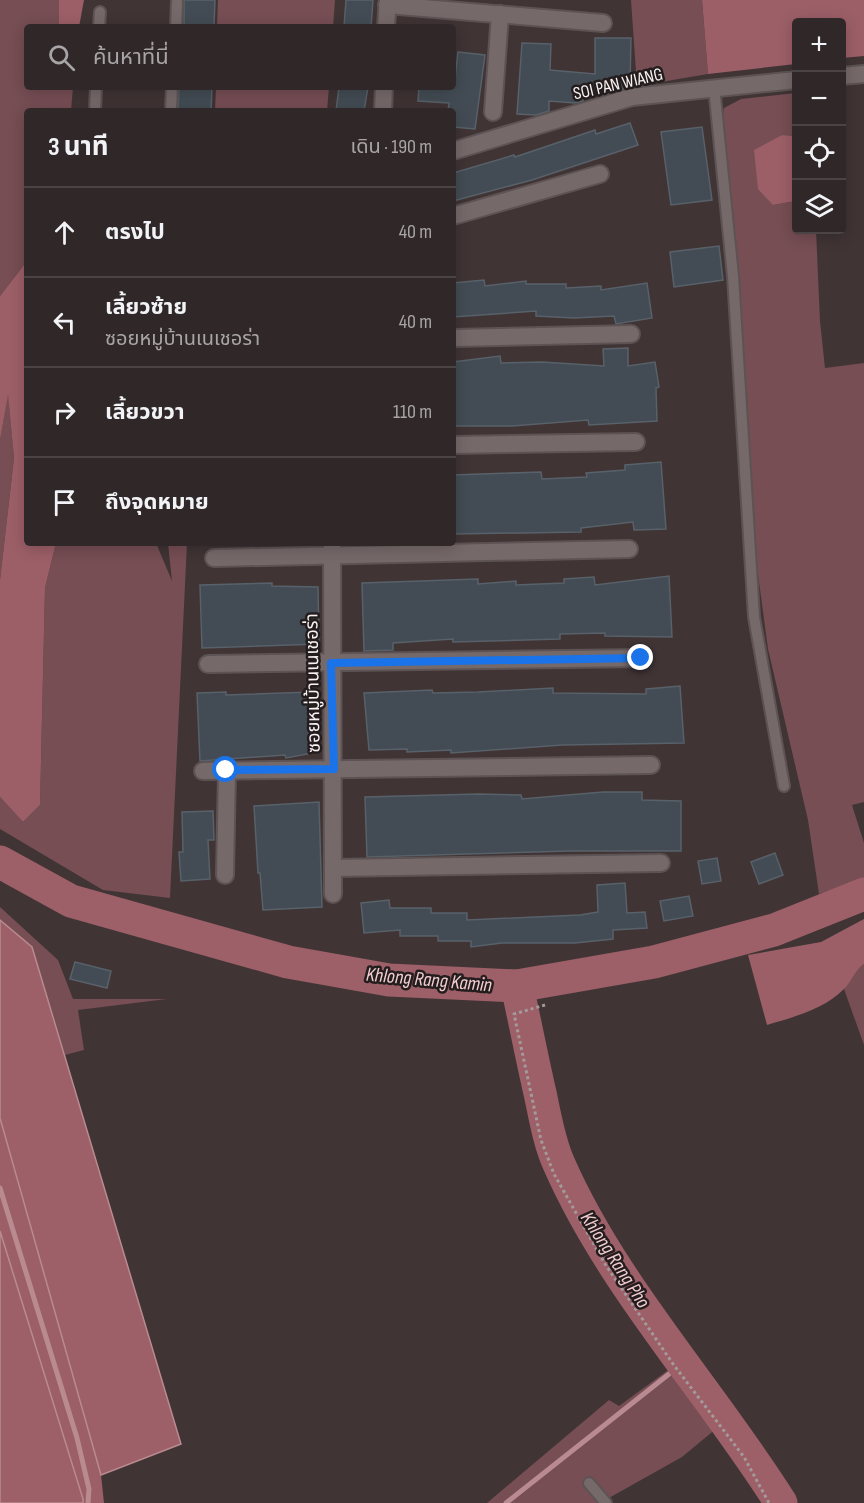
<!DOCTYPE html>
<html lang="th">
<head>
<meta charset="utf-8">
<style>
	:root { --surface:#302728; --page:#3c3334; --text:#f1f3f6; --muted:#a8a5a8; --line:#4b4445 }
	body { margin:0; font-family:"Sofia Sans Condensed","Noto Sans Thai",sans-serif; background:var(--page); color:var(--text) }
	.controls { position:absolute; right:18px; top:18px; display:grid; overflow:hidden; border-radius:6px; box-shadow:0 3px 15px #0003 }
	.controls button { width:54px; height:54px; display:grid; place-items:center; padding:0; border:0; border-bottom:2px solid var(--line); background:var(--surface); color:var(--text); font:30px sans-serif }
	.stop { position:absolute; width:18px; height:18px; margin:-14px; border:4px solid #1a73e8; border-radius:50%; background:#fff }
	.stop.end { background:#1a73e8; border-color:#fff; box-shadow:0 2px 6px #0008 }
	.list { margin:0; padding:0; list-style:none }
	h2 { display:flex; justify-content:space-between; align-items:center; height:78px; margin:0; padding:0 24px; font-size:26px }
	h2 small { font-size:20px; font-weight:400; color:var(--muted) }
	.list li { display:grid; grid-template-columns:39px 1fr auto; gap:18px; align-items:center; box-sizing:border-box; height:90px; padding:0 24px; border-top:2px solid var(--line) }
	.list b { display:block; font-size:22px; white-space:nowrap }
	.list p { margin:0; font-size:20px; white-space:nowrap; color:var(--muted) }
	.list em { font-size:20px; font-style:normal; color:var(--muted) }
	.icon { flex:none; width:33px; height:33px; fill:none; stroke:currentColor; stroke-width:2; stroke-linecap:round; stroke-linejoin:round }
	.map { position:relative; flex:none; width:864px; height:1503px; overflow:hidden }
	.search { position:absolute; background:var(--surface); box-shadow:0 3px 15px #0003; left:24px; top:24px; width:432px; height:66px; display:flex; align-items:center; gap:15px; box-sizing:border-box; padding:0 21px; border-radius:6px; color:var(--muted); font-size:22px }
	.panel { position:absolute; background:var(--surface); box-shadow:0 3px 15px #0003; left:24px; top:108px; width:432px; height:438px; border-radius:6px }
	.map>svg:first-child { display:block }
	.green { fill:#764e54 }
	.forest { fill:#9c5f68 }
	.water { fill:#9d5f68; stroke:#b98b91; stroke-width:1.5 }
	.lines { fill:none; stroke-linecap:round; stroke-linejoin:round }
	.stream { stroke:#b98b91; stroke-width:5 }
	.river { stroke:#9d5f68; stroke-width:33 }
	.building { fill:#434c54; stroke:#586169; stroke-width:1.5 }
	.service-casing { stroke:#5d5354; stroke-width:14 }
	.minor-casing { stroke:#5d5354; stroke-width:20 }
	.path { stroke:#a49a9b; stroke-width:3; stroke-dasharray:3 3; stroke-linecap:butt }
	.service { stroke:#76696a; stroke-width:10 }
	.minor { stroke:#76696a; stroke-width:16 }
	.route { stroke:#1a73e8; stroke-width:8 }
	.labels { text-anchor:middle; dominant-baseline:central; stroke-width:5; stroke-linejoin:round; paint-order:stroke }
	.street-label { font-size:18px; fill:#f9f1f2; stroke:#231d1e }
	.water-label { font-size:20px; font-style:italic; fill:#f4cdd1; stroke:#231d1e }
</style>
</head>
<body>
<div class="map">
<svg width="864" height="1503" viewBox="0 0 864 1503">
	<rect width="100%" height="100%" fill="#403435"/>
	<!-- green -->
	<g class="green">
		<path d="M0 0H59V27H27V87H73L71 111H27V261L0 296Z"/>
		<path d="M218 0H335L333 27H217Z"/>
		<path d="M631 0H702L708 74 637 86Z"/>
		<path d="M216 87H329L327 111H215Z"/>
		<path d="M796 93V136L781 135 773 205 796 201V230H816L820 321 825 368 864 363V802L852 805 864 843V880L819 894 808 820 768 649 753 537 747 399 722 119 724 108 741 99Z"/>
		<path d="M8 392 14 458 0 580V440Z"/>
		<path d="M56 543H156L172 581 168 543H187L170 898 103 890 0 829V797L23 822 40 805 45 588Z"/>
		<path d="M0 907 58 960 73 999H167L78 1010 84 1050 65 1055 32 947 0 920Z"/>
		<path d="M864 964V1045L844 989 857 969Z"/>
		<path d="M671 1368 717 1428 682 1457 600 1503H487L609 1400 619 1406Z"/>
	</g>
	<!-- forest -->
	<g class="forest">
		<path d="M59 0H84L79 27H59Z"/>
		<path d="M702 0H864V56L842 58V22H796V64L708 74Z"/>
		<path d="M782 135 796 136V201L773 205 758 189 754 150Z"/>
		<path d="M27 261V543H56L45 588 40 805 23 822 0 797V580L14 458 8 395 0 440V296Z"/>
		<path d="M864 919V964C854 971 852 981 844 989 823 1010 793 1017 767 1025L748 955 821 942Z"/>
		<path d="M0 1118 101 1475 104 1503H83L0 1231Z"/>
	</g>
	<!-- water -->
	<g class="water">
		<path d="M0 920 32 947 181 1444 101 1475 0 1118Z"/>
		<path d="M0 1231 83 1499V1503H0Z"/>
	</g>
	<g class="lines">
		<!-- stream -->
		<g class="stream">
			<path d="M0 1188 77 1438 89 1489 88 1503"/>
			<path d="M682 1364 684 1363"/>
			<path d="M506 1503 669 1374"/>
		</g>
		<!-- river -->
		<g class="river">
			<path d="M0 862 71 901 288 962 389 980 517 986 654 962 774 930 864 894"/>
			<path d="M517 986C525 1022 532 1058 540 1093 545 1116 549 1142 559 1164 612 1285 710 1390 781 1503"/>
		</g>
	</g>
	<!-- building -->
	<g class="building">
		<path d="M184 0H215L214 27H184Z"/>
		<path d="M346 0H373L371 27H344Z"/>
		<path d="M595 38H631L630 87 617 91 585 90 583 101 575 103 549 101V111L536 115 517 114 522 43 551 44 550 70 595 74Z"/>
		<path d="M458 52 485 55 475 129 453 127V111H448L449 103 418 101 419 87H454Z"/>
		<path d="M179 87H212L211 111H178Z"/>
		<path d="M339 87H368L364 111H336Z"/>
		<path d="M630 123 638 145 532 180 453 201V173L514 155 515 157 595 130 596 134Z"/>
		<path d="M702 127 712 200 671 205 661 132Z"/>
		<path d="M719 246 723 280 674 287 670 252Z"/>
		<path d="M484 280 485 286 526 281V284H566V288L601 286V290L647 283 652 318 616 324 614 316 574 318 536 316V311L453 317V283Z"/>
		<path d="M628 348V366L655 362 659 387 656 388 657 421 589 425 588 420 512 426H453V362L500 356 501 363 542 362 604 366 603 349Z"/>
		<path d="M661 462 666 529 634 530 633 522 581 528V532L453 534V475L541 472 542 479 587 477 586 473 625 470V465Z"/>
		<path d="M669 576 672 637 605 636V633L560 634V639L453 642V639L393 643V650L364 651 362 583 478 579V584L516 581V585L564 583V579L594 577 595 585Z"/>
		<path d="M272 583V586L318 587 319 644 202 648 200 585Z"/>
		<path d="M680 686 684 743 562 745 451 753V750L407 752V749L369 750 364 693 432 690 433 693 478 692 553 688V693L646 694V689Z"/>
		<path d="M226 692V695L311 692 312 721H308L313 753 286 758 285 755 200 761 197 693Z"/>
		<path d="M603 792H642V800L681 801V851H570L367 857 365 797 479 794 521 795 522 799Z"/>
		<path d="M319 802 322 907 263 910 260 873H258L254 806Z"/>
		<path d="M213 811 214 840H208L210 879 181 881 179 852H183L182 812Z"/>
		<path d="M775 853 783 875 759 884 751 862Z"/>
		<path d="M717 858 721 881 702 884 698 861Z"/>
		<path d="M625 883 627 913 645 912 647 928 613 930V939L575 943H502L471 947V941H438V936H400V930L364 933 361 903 389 900 390 908H431V913H467V920L580 915 598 912 597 885Z"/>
		<path d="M689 896 693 916 664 921 660 901Z"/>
		<path d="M75 962 111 971 107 988 70 979Z"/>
	</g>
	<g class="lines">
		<defs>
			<g id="service">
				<path d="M99 27 100 12"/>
				<path d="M176 27 177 2"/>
				<path d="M714 87 733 276 754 617 784 786"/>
				<path d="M95 111 96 87"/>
				<path d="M171 111 172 87"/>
				<path d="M589 1483 606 1503"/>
			</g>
			<g id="minor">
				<path d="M387 5 603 23"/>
				<path d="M386 27 388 0"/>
				<path d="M842 76 864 74"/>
				<path d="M383 111 384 87"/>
				<path d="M493 112 500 14"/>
				<path d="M453 151 632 97 796 80"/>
				<path d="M453 216 600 174"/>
				<path d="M453 338 631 334"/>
				<path d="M453 445 636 442"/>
				<path d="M332 543 333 894"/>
				<path d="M214 558 629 549"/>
				<path d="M208 664 641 658"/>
				<path d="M203 771 651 765"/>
				<path d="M333 868 661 863"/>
				<path d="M225 875 227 770"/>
			</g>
		</defs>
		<!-- service casing -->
		<use href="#service" class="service-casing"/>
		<!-- minor casing -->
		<use href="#minor" class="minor-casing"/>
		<!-- path -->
		<path class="path" d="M545 1005 514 1014 541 1140 554 1174 605 1264 673 1364 744 1457 769 1503"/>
		<!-- service -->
		<use href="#service" class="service"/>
		<!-- minor -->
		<use href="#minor" class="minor"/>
	</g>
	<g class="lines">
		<!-- route -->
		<path class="route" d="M226 770 334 769 331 663 641 658"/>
	</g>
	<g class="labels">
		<!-- street labels -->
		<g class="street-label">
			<text transform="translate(618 84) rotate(-13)">SOI PAN WIANG</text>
			<text transform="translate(313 683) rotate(-91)">ซอยหมู่บ้านเนเชอร่า</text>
		</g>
		<!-- water labels -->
		<g class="water-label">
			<text transform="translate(429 980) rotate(5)">Khlong Rang Kamin</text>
			<text transform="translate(615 1260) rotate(57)">Khlong Rang Pho</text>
		</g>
	</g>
</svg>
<div class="controls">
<button>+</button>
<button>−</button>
<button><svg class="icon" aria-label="locate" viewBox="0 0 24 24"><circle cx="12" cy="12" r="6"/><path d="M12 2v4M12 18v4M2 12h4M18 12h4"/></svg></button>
<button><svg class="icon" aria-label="layers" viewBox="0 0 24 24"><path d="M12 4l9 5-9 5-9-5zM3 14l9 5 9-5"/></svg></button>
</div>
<div class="stop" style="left:226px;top:770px"></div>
<div class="stop end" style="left:641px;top:658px"></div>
<div class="search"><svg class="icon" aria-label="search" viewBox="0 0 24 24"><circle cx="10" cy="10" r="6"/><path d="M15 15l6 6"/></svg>ค้นหาที่นี่</div>
<section class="panel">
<h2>3 นาที<small>เดิน · 190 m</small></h2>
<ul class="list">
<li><svg class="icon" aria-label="ahead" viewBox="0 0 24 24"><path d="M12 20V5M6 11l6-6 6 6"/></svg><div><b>ตรงไป</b></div><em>40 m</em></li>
<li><svg class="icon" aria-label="left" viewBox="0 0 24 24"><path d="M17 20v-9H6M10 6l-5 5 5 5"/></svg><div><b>เลี้ยวซ้าย</b><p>ซอยหมู่บ้านเนเชอร่า</p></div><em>40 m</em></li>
<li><svg class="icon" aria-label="right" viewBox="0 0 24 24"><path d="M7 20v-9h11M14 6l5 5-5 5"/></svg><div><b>เลี้ยวขวา</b></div><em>110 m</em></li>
<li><svg class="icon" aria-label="arrive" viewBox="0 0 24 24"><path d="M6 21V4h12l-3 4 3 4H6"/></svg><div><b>ถึงจุดหมาย</b></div></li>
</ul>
</section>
</div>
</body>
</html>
